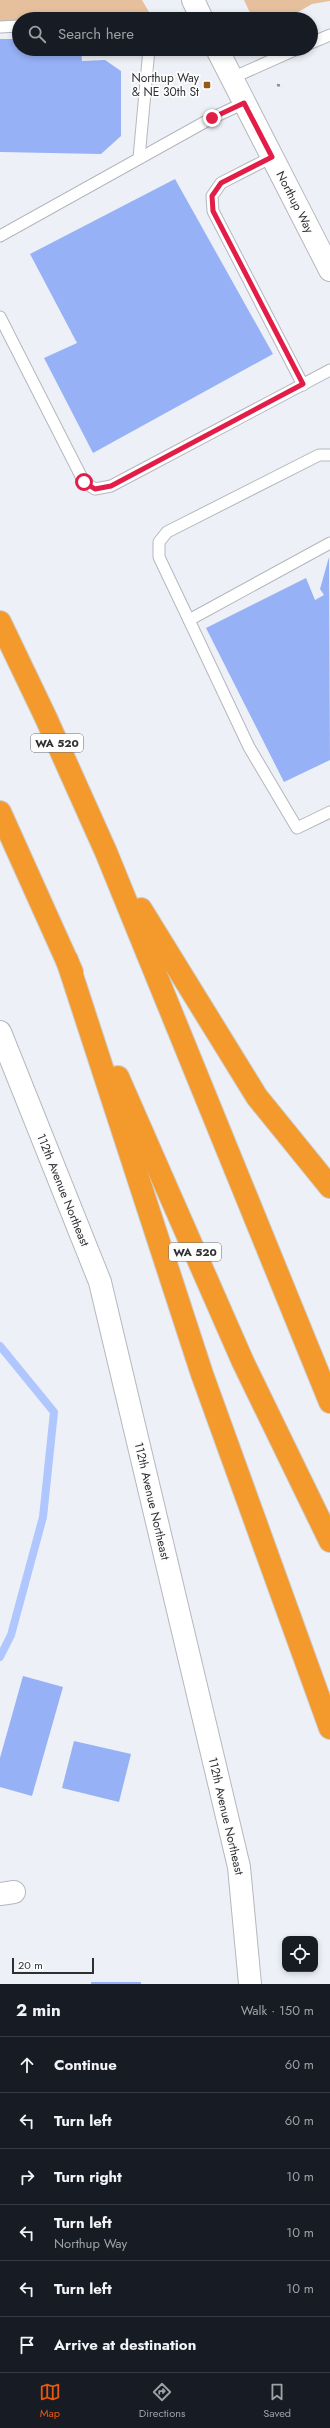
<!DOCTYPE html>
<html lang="en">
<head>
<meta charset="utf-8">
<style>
	:root { --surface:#171b24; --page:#20242c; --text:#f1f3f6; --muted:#9ea1a6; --line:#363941; --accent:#ea580c }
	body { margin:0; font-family:Jost,sans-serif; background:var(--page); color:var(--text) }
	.controls { position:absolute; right:12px; bottom:12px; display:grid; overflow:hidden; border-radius:8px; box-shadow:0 2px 6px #0003 }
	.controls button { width:36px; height:36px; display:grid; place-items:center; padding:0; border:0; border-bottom:1px solid var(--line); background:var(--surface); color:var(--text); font:20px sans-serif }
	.scale { position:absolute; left:12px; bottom:10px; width:82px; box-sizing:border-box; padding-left:4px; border:2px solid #2f3032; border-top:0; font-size:11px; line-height:14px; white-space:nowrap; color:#2f3032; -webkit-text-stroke:3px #fdfdfe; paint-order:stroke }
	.stop { position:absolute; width:12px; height:12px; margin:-9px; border:3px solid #e11d48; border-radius:50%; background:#fff }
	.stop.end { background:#e11d48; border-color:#fff; box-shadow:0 1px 4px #0008 }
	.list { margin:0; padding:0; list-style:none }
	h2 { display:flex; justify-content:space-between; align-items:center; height:52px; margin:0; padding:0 16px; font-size:17px }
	h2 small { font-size:13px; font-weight:400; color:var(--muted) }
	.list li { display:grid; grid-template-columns:26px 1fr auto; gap:12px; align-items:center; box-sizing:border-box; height:56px; padding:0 16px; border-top:1px solid var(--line) }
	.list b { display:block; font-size:15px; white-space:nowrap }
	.list p { margin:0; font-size:13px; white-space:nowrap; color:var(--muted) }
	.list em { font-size:13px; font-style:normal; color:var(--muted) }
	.icon { flex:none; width:22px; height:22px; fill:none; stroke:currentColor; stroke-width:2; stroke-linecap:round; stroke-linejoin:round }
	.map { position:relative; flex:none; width:330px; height:1984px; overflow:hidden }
	.search { position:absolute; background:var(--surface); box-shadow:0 2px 6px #0003; left:12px; right:12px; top:12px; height:44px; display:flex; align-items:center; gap:10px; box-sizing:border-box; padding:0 14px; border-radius:22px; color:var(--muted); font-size:15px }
	.sheet { height:388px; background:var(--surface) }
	nav { display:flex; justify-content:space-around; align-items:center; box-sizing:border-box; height:56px; border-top:1px solid var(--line); background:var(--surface); font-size:11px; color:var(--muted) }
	nav a { display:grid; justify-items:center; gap:2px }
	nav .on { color:var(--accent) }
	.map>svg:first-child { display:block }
	.green { fill:#e6c09d }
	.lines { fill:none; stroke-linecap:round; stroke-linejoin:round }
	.stream { stroke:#b0c6ff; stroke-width:8 }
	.building { fill:#96b1f6 }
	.lane-casing { stroke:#b5b7bd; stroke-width:13 }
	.street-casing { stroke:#b5b7bd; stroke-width:24 }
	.secondary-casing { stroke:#b5b7bd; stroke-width:24 }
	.highway-casing { stroke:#cdcdce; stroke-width:24 }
	.path { stroke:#8d8f93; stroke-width:2.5; stroke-dasharray:3 2; stroke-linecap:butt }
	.lane { stroke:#fff; stroke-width:11 }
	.street { stroke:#fff; stroke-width:22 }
	.secondary { stroke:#fff; stroke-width:22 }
	.highway { stroke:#f49a2c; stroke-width:22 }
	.route { stroke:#e11d48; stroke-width:5 }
	.poi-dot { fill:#945b16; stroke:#fdfdfe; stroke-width:1.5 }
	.labels { text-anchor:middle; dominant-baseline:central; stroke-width:3.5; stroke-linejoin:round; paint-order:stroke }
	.shield { fill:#fdfdfe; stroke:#6d6e6f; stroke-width:1 }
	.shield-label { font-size:11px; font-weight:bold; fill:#2f3032 }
	.poi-label { font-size:12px; fill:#2f3032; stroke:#fdfdfe; text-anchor:end }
	.street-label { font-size:12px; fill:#2f3032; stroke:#fdfdfe }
</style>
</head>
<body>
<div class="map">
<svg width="330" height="1984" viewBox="0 0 330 1984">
	<rect width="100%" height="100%" fill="#edf0f6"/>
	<!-- green -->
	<g class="green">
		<path d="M0 0H142L153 19H19V21L0 22Z"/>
		<path d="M244 0H330V1L312 4 286 19H260L251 15Z"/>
	</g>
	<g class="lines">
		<!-- stream -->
		<path class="stream" d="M0 1346 54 1412 43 1517 11 1635 0 1657"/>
	</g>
	<!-- building -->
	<g class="building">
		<path d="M0 39H19V49H81L82 61 105 60 121 71V136L101 154 0 152Z"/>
		<path d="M175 179 273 354 93 453 44 358 77 343 30 254Z"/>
		<path d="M329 557 330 760 284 782 206 628 306 578 315 600 324 595 320 589Z"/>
		<path d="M23 1676 63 1687 32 1796 0 1787V1758Z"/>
		<path d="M74 1741 131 1754 119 1802 62 1788Z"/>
		<rect x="91" y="1982" width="50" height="2"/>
	</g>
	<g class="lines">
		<defs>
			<g id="lane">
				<path d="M0 27 19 26"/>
				<path d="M311 43 330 35"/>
				<path d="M232 78 297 49"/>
				<path d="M272 157 221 183 212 196 213 211 303 385"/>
				<path d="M139 158 149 49"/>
				<path d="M0 236 212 118 244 103"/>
				<path d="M0 317 84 482 95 489 111 486 330 370"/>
				<path d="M330 543 189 620 249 747 297 828 330 812"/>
				<path d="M189 620 159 557V542L167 532 319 455H330"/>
			</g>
			<path id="street" d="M0 1894 14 1892"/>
			<g id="secondary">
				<path d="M193 0 202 19"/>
				<path d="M217 49 330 270"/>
				<path d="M0 1032 100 1282 239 1867 250 1984"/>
			</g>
			<g id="highway">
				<path d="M0 622 46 718 106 852 330 1402"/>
				<path d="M0 812 72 972"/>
				<path d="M141 909 257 1097 330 1187"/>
				<path d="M67 960 202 1374 330 1728"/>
				<path d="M118 1077 243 1362 330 1541"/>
			</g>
		</defs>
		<!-- lane casing -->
		<use href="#lane" class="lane-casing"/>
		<!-- street casing -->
		<use href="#street" class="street-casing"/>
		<!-- secondary casing -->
		<use href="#secondary" class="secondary-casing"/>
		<!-- highway casing -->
		<use href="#highway" class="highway-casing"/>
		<!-- path -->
		<path class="path" d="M277 85 282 86"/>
		<!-- lane -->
		<use href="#lane" class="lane"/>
		<!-- street -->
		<use href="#street" class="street"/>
		<!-- secondary -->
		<use href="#secondary" class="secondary"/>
		<!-- highway -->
		<use href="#highway" class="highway"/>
	</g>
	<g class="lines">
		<!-- route -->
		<path class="route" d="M84 482 95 489 111 486 303 384 213 211 212 196 221 183 272 157 244 103 212 118"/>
	</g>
	<!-- markers -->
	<rect class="poi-dot" x="203" y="81" width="8" height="8" rx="2"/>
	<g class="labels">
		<!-- shield labels -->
		<g class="shield">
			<rect x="31" y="734" width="52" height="18" rx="3"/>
			<rect x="169" y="1243" width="52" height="18" rx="3"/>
		</g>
		<g class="shield-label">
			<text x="57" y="743">WA 520</text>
			<text x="195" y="1252">WA 520</text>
		</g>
		<!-- poi labels -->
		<g class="poi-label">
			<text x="199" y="78">Northup Way<tspan x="199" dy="14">&amp; NE 30th St</tspan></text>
		</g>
		<!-- street labels -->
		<g class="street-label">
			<text transform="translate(295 202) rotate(63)">Northup Way</text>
			<text transform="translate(63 1190) rotate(68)">112th Avenue Northeast</text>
			<text transform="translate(152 1501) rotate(77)">112th Avenue Northeast</text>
			<text transform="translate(226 1816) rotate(77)">112th Avenue Northeast</text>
		</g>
	</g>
</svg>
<div class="controls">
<button><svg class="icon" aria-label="locate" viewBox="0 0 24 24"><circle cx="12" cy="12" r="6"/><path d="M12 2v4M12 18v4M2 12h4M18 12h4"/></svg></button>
</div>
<div class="scale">20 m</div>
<div class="stop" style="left:84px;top:482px"></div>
<div class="stop end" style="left:212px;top:118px"></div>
<div class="search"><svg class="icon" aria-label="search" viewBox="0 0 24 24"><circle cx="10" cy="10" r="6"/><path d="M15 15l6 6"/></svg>Search here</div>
</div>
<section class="sheet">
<h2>2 min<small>Walk · 150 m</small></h2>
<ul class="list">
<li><svg class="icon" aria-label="ahead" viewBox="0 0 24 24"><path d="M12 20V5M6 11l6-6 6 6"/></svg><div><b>Continue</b></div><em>60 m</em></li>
<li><svg class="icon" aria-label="left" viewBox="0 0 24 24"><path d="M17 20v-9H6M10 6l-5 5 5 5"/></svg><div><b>Turn left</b></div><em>60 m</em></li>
<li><svg class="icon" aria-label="right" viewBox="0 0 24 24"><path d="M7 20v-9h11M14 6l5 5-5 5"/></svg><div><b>Turn right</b></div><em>10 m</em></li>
<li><svg class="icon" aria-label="left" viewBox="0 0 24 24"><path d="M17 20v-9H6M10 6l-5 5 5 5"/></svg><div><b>Turn left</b><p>Northup Way</p></div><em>10 m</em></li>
<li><svg class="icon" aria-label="left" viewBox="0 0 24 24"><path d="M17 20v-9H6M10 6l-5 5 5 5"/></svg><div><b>Turn left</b></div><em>10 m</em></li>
<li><svg class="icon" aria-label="arrive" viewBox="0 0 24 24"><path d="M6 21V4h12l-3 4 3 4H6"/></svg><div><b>Arrive at destination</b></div></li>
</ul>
</section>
<nav>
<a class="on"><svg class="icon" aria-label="map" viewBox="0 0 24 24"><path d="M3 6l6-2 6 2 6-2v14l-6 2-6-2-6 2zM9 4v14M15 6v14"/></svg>Map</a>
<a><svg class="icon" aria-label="directions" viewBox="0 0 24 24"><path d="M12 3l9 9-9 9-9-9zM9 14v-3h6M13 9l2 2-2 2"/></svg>Directions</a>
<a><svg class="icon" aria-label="saved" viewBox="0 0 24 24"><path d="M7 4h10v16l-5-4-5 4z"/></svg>Saved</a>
</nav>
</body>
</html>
